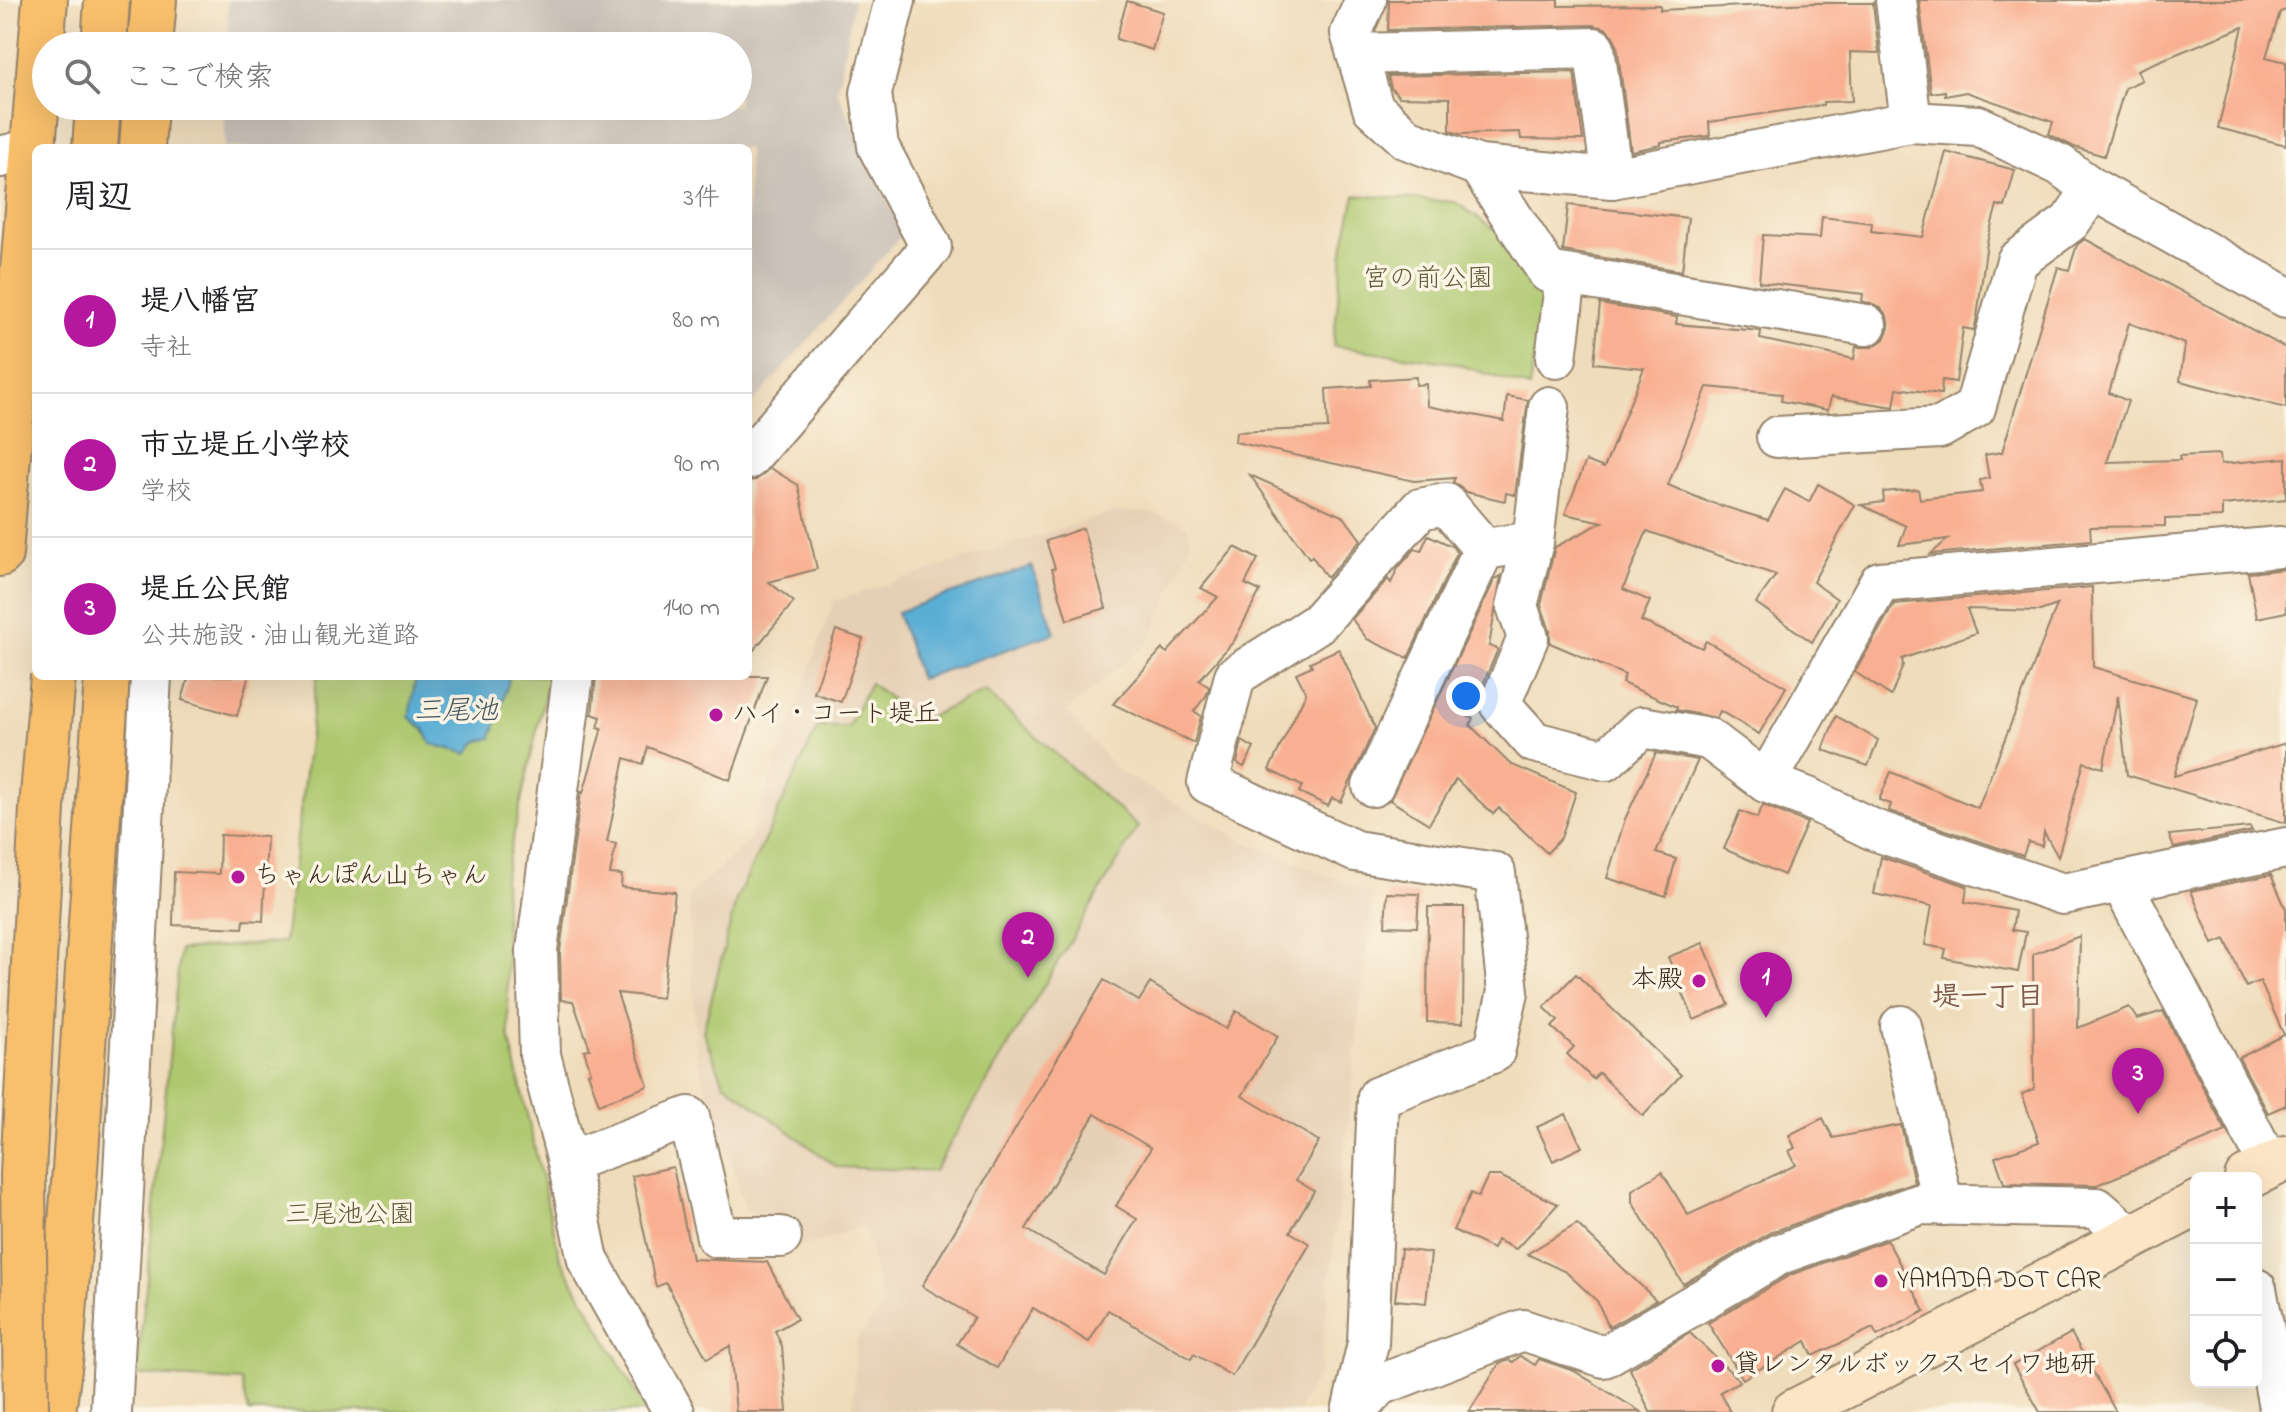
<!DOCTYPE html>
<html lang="ja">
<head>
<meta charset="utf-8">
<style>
	:root { --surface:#fff; --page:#f2f2f2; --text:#202124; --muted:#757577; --line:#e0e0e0; --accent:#b5179e }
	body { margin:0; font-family:"Indie Flower","Klee One",sans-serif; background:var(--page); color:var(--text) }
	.controls { position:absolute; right:24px; bottom:24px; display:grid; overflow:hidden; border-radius:12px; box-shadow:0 8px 32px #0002 }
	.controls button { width:72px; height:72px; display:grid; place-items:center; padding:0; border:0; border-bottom:2px solid var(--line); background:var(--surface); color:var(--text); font:40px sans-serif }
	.you { position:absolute; left:1466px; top:696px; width:28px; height:28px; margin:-20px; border:6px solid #fff; border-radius:50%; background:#1a73e8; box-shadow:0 0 0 12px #1a73e833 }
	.badge { display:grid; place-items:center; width:52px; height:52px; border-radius:50%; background:var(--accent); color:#fff; font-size:26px; font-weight:700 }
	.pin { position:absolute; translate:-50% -66px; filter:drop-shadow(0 2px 4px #0008) }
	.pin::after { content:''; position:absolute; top:42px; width:28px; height:24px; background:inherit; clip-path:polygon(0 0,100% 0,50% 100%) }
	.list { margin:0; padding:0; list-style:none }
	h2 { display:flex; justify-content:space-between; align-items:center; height:104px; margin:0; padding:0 32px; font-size:34px }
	h2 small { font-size:26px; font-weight:400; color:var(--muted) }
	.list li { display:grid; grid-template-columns:52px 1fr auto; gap:24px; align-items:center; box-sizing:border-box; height:144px; padding:0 32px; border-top:2px solid var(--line) }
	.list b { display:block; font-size:30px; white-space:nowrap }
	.list p { margin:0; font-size:26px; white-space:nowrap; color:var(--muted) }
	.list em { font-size:26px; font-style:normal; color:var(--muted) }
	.icon { flex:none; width:44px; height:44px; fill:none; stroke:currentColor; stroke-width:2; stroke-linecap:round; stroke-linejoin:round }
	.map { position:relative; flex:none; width:2286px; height:1412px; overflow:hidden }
	.search { position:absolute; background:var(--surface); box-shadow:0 8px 32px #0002; left:32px; top:32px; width:720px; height:88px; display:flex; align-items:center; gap:20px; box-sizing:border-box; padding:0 28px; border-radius:44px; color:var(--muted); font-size:30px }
	.panel { position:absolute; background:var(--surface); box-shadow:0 8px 32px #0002; left:32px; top:144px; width:720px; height:536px; border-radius:12px }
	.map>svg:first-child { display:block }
	.built { fill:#e6d0b5 }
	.industrial { fill:#ccc2b9 }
	.green { fill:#adc86e; stroke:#747946; stroke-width:2 }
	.water { fill:#5aadd5; stroke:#4a6c7a; stroke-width:2 }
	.building { fill:#f9b092; fill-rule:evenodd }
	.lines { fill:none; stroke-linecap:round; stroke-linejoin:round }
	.minor-casing { stroke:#95836c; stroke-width:44 }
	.secondary-casing { stroke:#95836c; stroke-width:48 }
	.motorway-casing { stroke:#95836c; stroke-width:48 }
	.minor { stroke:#fff; stroke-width:40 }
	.secondary { stroke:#fce5c4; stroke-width:44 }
	.motorway { stroke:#f8bf6c; stroke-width:44 }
	.motorway-bridge-casing { stroke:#95836c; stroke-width:48; stroke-linecap:butt }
	.motorway-bridge { stroke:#f8bf6c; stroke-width:44 }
	.poi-dot { fill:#b5179e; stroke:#fcf5e5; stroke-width:3 }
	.labels { text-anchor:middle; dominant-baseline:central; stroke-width:7; stroke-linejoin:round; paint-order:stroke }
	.park-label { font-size:26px; fill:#5d5936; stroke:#fcf5e5 }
	.poi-label { font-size:26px; fill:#3b2a1e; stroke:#fcf5e5; text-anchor:start }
	.water-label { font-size:28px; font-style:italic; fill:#46585e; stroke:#fcf5e5 }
	.neighbourhood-label { font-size:28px; font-weight:bold; fill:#7e5947; stroke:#fcf5e5 }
</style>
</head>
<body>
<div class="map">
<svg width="2286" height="1412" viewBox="0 0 2286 1412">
	<rect width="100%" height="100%" fill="#fcf5e5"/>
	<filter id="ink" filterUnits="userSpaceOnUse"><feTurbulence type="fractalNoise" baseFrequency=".0125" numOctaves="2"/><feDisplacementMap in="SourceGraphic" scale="16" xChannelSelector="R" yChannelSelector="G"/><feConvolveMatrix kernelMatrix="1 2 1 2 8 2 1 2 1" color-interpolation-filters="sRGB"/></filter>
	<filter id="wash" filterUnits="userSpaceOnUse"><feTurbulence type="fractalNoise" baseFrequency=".006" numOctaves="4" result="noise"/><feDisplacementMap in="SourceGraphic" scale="32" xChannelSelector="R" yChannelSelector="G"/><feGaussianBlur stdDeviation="1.8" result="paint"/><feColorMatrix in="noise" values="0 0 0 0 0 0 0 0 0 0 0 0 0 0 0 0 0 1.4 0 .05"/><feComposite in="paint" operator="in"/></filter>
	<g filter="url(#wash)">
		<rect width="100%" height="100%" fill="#efdcba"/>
		<!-- built -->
		<path class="built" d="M1113 512 1152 513 1186 525 1191 543 1150 641 1067 711 1117 770 1241 840 1373 894 1320 1371 1297 1412 853 1410 856 1340 883 1307 864 1226 797 1248 746 1210 697 1059 688 896 749 841 834 601Z"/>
		<!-- industrial -->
		<path class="industrial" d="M228 0H854L837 91 903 234 748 408V148H225V106H738V46H227Z"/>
		<!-- green -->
		<g class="green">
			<path d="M1355 195 1455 202 1511 241 1547 286 1529 388 1454 363 1333 346 1344 243Z"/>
			<path d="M317 676H549L504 878 509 1036 560 1258 647 1412H249L241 1381 137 1375 180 950 284 942Z"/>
			<path d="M870 683 920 721 985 691 1138 827 934 1171 837 1167 724 1083 703 1032 736 900 818 727H848Z"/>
		</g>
		<!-- water -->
		<g class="water">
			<path d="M1032 566 1055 633 920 679 897 612Z"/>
			<path d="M416 676H505L509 680 492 738 477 742 468 754 431 744 424 729 409 717Z"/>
		</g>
		<g id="blocks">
			<!-- building -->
			<g class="building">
				<path d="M1389 0H1558V6L1660 5V10L1813 3H1873L1879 53 1850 52 1852 101 1823 102V105L1709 122 1710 136 1661 142V145L1631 151 1617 45 1613 35 1605 28 1593 25 1388 30Z"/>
				<path d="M1919 0H2286V10L2280 12 2266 57 2286 62V145L2218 128 2243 27 2137 70 2142 80 2125 88 2104 156 2074 147 2049 134 2053 122 1966 92 1945 96V91L1931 93Z"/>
				<path d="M1127 1 1163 12 1152 50 1116 39Z"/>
				<path d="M1574 72 1583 140 1521 139 1520 132 1460 134 1450 131V98L1399 97 1391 88 1388 76Z"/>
				<path d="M1946 152 2015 170 2005 207 1997 205 1987 242 1977 317 1974 330 1963 328 1956 382 1942 380 1941 394 1897 388 1894 407 1831 397 1828 410 1781 401 1782 394 1707 387 1668 485 1706 501 1768 520 1785 489 1809 502 1818 484 1855 505 1813 582 1837 599 1812 642 1756 603 1776 575 1647 531 1623 589 1650 601 1641 621 1702 648 1706 641 1786 687 1759 734 1720 711 1717 718 1676 710 1677 707 1622 683 1625 675 1550 643V631L1541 605 1555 547 1603 522 1565 514 1586 461 1604 468 1644 368 1594 363 1600 304 1677 317 1676 324 1761 331 1760 339 1854 359 1856 347H1873L1884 339 1889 328 1887 316 1881 308 1862 301 1863 294 1759 282 1763 235 1820 238 1822 217 1872 223 1871 231 1923 237Z"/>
				<path d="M1568 205 1688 218 1682 271 1563 251Z"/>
				<path d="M2085 239 2286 348V408L2180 381 2185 344 2129 323 2109 393 2128 401 2107 462 2180 460 2179 456 2220 454 2221 464 2286 458V499L2222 505V517L2165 519V526L2090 527 2091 540 1931 554 1948 539 1899 545 1906 526 1861 505 1884 502 1883 492 1918 489 1920 499 1982 492 1980 480 1989 478 1985 455 2002 452 2058 267 2069 270 2077 245Z"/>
				<path d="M1416 377V385L1426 384 1427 406 1504 421 1507 396 1528 400 1515 495 1506 493 1505 501 1466 492 1453 482 1455 478 1414 481 1235 442 1236 432 1328 428 1326 389 1371 386 1370 380Z"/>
				<path d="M770 468 798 485 817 569 769 582 794 602 748 657V481L756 480Z"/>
				<path d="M1250 475 1344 517 1361 540 1327 578 1312 556 1309 558Z"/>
				<path d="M1083 528 1106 608 1067 620 1052 569 1055 568 1046 541Z"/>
				<path d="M1428 535 1452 546 1457 553 1408 658 1367 639 1352 619 1388 579 1391 583 1398 568 1415 549 1421 551Z"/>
				<path d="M1235 547 1258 559 1245 584 1260 591 1234 641 1199 680 1209 687 1206 696 1194 711 1201 716 1194 743 1113 704 1162 649 1167 653 1218 597 1201 588Z"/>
				<path d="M2286 569V612L2257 618 2248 573Z"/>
				<path d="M1501 576 1489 646 1498 649 1469 717 1473 718 1470 725 1510 764 1576 792 1561 838 1547 853 1499 808 1493 814 1456 779 1429 824 1390 800 1495 579Z"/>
				<path d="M2092 587 2093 667 2197 698 2174 776 2286 743V823L2127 775 2118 696 2103 768 2084 762 2058 857 2044 832 2042 846 2028 842 2023 856 1889 811 1891 804 1879 800 1891 772 1978 808 2057 605 2040 611 1967 609 1976 633 1902 659 1903 665 1891 696 1855 672 1894 604Z"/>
				<path d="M836 630 863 639 841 702 814 693Z"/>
				<path d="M1339 649 1375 728 1341 802 1332 798 1328 806 1299 792 1302 786 1269 770 1306 693 1296 673 1312 666 1310 662Z"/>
				<path d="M189 676H249L237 716 182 700Z"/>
				<path d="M596 676H767L730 780 648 747 643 764 625 758 607 842 616 844 610 874 622 875 621 887 675 892 662 998 617 993 648 1086 599 1104 588 1073 591 1072 584 1050 590 1049 573 1001 561 1000 560 951 581 792 583 793 602 728 598 727 601 717 592 714Z"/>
				<path d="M1836 716 1878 740 1868 766 1823 750Z"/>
				<path d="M1242 741 1254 748 1244 767 1237 763Z"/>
				<path d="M1656 753 1698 760 1656 853 1676 859 1666 896 1607 878 1625 819Z"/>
				<path d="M1763 805 1807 823 1784 875 1724 849 1740 811 1757 818Z"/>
				<path d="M2250 827 2252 831 2174 848 2169 835Z"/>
				<path d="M220 835 267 837 263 921 244 920 243 928 173 925 174 872 219 874Z"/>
				<path d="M1881 857 1967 886 1965 902 2015 911 2012 930 2026 932 2018 972 1944 958 1946 949 1925 945 1932 906 1874 894Z"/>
				<path d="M2271 875 2286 909V1105L2268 1113 2239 1058 2284 1035 2260 981 2246 987 2225 939 2213 944 2191 891Z"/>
				<path d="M1387 893 1419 894 1417 927 1385 926Z"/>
				<path d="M1428 907H1464L1463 1023 1427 1022Z"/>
				<path d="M2080 936 2078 1028 2129 1007 2137 1019 2163 1011 2226 1131 2097 1185 2004 1183 1995 1157 2039 1142 2022 1094 2034 1089 2033 954Z"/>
				<path d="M1703 943 1729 1005 1694 1020 1668 957Z"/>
				<path d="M1576 974 1681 1075 1643 1116 1599 1073 1593 1079 1567 1054 1574 1047 1552 1027 1558 1021 1544 1007Z"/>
				<path d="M1104 980 1139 1001 1150 983 1226 1029 1236 1011 1278 1036 1242 1096 1319 1141 1296 1180 1314 1191 1290 1232 1310 1244 1232 1376 1194 1354 1191 1359 1108 1310 1089 1342 1033 1308 997 1368 957 1344 974 1317 922 1286ZM1095 1114 1151 1148 1116 1206 1137 1219 1104 1275 1026 1229Z"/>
				<path d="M1566 1114 1582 1147 1553 1161 1537 1127Z"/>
				<path d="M1823 1118 1833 1138 1901 1125 1914 1182 1772 1232 1683 1284 1632 1202V1190L1662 1172 1688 1215 1796 1165 1789 1151 1795 1148 1789 1135Z"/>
				<path d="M673 1167 692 1259 767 1262 797 1319 775 1331 782 1346 787 1412H736L730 1346 707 1359 666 1283 656 1287 632 1176Z"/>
				<path d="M1488 1176H1500L1558 1204 1516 1249 1497 1240 1493 1249 1453 1230 1471 1193 1478 1197Z"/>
				<path d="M1577 1224 1656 1300 1609 1327 1597 1301 1566 1272 1527 1254Z"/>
				<path d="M1887 1240 1925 1311 1877 1336 1873 1328 1813 1356 1806 1341 1743 1379 1708 1323 1790 1275Z"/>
				<path d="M1401 1249 1431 1253 1426 1303 1395 1300Z"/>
				<path d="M1690 1333 1740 1381 1720 1392 1730 1412H1650L1630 1369Z"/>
				<path d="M2071 1333 2116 1412H2040L2013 1365Z"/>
				<path d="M1520 1356 1535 1365 1539 1359 1574 1371 1641 1412H1469L1499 1364 1509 1360 1513 1362Z"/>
			</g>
		</g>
	</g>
	<g filter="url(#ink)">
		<use href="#blocks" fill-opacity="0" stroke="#95836c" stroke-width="2"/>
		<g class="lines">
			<defs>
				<g id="minor">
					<path d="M1366 0 1351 33 1373 108 1407 139 1479 166 1548 272 1866 325"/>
					<path d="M1896 0 1911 122"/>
					<path d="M1357 54 1594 48 1612 178"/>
					<path d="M0 157 25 151"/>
					<path d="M1479 166 1612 178 1911 122 1978 126 2060 165 2093 189 2286 297"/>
					<path d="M1556 358 1566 276"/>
					<path d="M1777 437 1940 428 1975 408 2017 261 2070 222 2093 189"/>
					<path d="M748 459 931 247 878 146 871 93 895 0"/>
					<path d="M1533 542 1517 606 1528 638 1500 704 1534 742 1606 760 1642 727 1709 739 1766 782 1808 798 1874 830 2063 894 2286 848"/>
					<path d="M573 676 537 950 540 1055 568 1162 689 1117 717 1237H781"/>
					<path d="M1766 782 1880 582 2280 547"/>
					<path d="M1373 786 1484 549"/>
					<path d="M2121 882 2270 1166"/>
					<path d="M1901 1026 1943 1205"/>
					<path d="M568 1162 588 1260 674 1412"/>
					<path d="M2256 1289 2280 1412"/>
					<path d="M111 1412 151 676"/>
					<path d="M1352 1412 1368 1343 1378 1097 1494 1052 1508 992 1495 873 1355 851 1208 783 1235 676 1318 623 1420 509 1446 504 1484 549 1533 542 1549 407"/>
					<path d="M1355 1412 1380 1385 1523 1330 1604 1357 1780 1254 1920 1204 2097 1208 2131 1237"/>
				</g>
				<g id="secondary">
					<path d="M2247 1178 2286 1158"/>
					<path d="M1794 1412 2196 1204"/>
				</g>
				<g id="motorway">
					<path d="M104 46 107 0"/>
					<path d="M150 46 154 0"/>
					<path d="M95 148 98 106"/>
					<path d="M142 148 145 106"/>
					<path d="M0 554 45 0"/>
					<path d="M53 1412 61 1354 75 1170 107 676"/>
				</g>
			</defs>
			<!-- minor casing -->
			<use href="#minor" class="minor-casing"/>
			<!-- secondary casing -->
			<use href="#secondary" class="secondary-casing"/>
			<!-- motorway casing -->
			<use href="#motorway" class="motorway-casing"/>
			<!-- minor -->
			<use href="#minor" class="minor"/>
			<!-- secondary -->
			<use href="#secondary" class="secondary"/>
			<!-- motorway -->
			<use href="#motorway" class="motorway"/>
			<defs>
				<path id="motorway-bridge" d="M26 1412 23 1174 42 808 53 676"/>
			</defs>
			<!-- motorway-bridge casing -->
			<use href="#motorway-bridge" class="motorway-bridge-casing"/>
			<!-- motorway-bridge -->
			<use href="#motorway-bridge" class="motorway-bridge"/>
		</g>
	</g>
	<!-- markers -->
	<g class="poi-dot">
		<circle cx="716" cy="715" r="8"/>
		<circle cx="238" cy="877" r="8"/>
		<circle cx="1699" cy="981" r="8"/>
		<circle cx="1881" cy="1281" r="8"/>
		<circle cx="1718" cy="1366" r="8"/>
	</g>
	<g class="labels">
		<!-- park labels -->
		<g class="park-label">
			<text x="1428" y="280">宮の前公園</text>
			<text x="350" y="1216">三尾池公園</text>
		</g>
		<!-- poi labels -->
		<g class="poi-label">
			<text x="732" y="715">ハイ・コート堤丘</text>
			<text x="254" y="877">ちゃんぽん山ちゃん</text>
			<text x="1683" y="981" text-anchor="end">本殿</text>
			<text x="1897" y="1281">YAMADA DOT CAR</text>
			<text x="1734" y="1366">貸レンタルボックスセイワ地研</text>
		</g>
		<!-- water labels -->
		<g class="water-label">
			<text x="456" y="712">三尾池</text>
		</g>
		<!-- neighbourhood labels -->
		<g class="neighbourhood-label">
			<text x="1988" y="998">堤一丁目</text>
		</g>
	</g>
</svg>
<div class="controls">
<button>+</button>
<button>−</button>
<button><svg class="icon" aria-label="locate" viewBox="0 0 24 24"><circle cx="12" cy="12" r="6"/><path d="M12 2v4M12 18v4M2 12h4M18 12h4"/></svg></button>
</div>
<div class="you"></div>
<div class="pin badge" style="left:1766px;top:1018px">1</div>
<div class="pin badge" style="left:1028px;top:978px">2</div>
<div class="pin badge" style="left:2138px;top:1114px">3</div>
<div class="search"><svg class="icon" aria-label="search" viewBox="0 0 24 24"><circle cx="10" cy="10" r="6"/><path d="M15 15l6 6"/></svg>ここで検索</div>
<section class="panel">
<h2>周辺<small>3件</small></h2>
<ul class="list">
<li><span class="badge">1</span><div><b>堤八幡宮</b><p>寺社</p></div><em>80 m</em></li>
<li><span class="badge">2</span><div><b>市立堤丘小学校</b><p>学校</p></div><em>90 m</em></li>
<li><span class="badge">3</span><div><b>堤丘公民館</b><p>公共施設 · 油山観光道路</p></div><em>140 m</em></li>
</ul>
</section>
</div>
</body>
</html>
